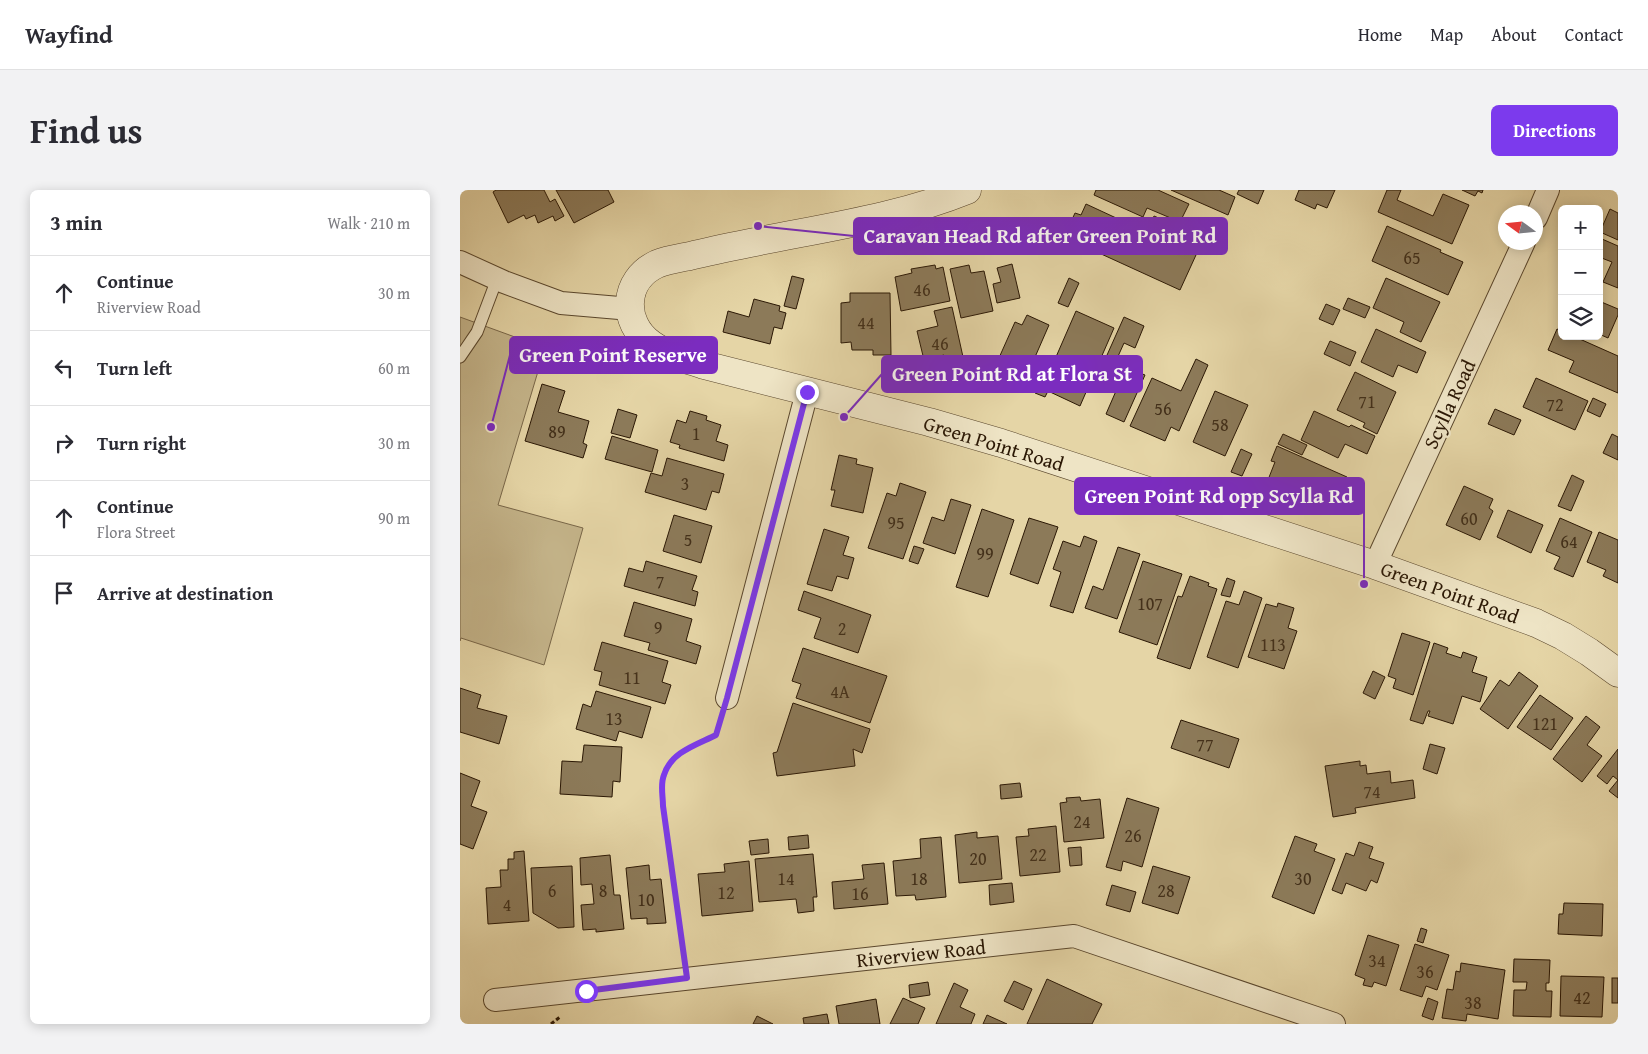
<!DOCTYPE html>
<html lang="en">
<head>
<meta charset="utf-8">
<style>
	:root { --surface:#fff; --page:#f2f2f3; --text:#2b2b33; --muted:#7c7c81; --line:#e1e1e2; --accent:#7c3aed }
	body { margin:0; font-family:"Gentium Book Plus",serif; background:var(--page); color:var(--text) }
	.controls { position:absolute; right:15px; top:15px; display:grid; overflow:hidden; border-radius:8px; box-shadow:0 2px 12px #0003 }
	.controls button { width:45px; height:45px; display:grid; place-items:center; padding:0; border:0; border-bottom:1px solid var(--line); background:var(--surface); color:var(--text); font:25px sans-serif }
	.compass { position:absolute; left:1038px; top:15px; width:45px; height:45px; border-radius:50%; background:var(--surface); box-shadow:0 2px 12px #0003; rotate:285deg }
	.stop { position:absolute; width:15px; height:15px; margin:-11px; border:4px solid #7c3aed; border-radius:50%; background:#fff }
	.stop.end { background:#7c3aed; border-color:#fff; box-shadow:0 1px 5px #0008 }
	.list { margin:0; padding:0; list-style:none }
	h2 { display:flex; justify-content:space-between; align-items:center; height:65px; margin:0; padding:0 20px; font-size:21px }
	h2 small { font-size:16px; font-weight:400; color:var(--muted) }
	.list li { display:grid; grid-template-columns:32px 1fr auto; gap:15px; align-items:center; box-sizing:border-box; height:75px; padding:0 20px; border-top:1px solid var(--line) }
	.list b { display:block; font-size:19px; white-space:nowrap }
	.list p { margin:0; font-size:16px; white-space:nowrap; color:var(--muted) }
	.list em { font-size:16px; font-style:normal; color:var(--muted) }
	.icon { flex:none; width:28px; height:28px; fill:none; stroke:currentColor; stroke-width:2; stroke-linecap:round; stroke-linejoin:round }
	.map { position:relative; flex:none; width:1158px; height:834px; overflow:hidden; border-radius:8px }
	header { display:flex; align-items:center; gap:30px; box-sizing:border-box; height:70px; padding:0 25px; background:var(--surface); border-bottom:1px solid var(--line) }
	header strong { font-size:24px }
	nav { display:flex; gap:28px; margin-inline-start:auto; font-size:18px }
	.intro { display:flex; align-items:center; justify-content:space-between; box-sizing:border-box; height:120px; padding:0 30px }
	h1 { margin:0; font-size:35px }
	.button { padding:12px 22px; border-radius:8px; background:var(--accent); color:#fff; font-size:18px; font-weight:700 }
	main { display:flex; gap:30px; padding:0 30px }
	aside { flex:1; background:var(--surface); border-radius:8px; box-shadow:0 2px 12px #0003 }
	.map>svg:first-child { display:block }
	.green { fill:#c5b58b; stroke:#786648 }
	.building { fill:#8c7a59; stroke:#2b1805 }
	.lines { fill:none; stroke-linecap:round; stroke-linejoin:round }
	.service-casing { stroke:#5a472d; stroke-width:13 }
	.minor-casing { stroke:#5a472d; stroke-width:24 }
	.tertiary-casing { stroke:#5a472d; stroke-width:29 }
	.path { stroke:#2b1805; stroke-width:3; stroke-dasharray:4 2.5; stroke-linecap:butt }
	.service { stroke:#eee4c5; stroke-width:11 }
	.minor { stroke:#eee4c5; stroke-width:22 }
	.tertiary { stroke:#eee4c5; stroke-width:28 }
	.route { stroke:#7c3aed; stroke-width:6 }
	.labels { text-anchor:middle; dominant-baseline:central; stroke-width:4.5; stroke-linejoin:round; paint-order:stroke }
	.number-label { font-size:18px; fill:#43301a }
	.street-label { font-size:20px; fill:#2b1805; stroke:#eee4c5 }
	.leader { fill:none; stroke:#7b2cbf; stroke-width:2 }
	.callout-dot { fill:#7b2cbf; stroke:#eee4c5; stroke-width:2 }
	.callout { fill:#7b2cbf; stroke:#7b2cbf; stroke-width:2 }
	.callout-label { font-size:21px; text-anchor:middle; font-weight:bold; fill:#fff }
</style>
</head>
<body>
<header>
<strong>Wayfind</strong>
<nav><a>Home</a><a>Map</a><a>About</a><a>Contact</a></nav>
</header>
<div class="intro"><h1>Find us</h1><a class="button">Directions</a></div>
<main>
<aside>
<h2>3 min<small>Walk · 210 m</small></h2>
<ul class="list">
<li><svg class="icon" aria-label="ahead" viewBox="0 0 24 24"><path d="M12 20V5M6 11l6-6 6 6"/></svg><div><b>Continue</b><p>Riverview Road</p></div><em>30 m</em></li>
<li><svg class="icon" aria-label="left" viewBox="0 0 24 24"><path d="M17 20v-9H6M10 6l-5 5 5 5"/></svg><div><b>Turn left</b></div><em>60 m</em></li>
<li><svg class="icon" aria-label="right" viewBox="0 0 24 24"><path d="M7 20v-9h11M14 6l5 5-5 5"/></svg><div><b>Turn right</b></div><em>30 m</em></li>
<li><svg class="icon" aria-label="ahead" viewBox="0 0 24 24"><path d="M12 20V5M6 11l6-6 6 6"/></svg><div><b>Continue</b><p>Flora Street</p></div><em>90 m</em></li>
<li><svg class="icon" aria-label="arrive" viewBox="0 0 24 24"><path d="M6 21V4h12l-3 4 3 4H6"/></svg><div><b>Arrive at destination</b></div></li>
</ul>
</aside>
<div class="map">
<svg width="1158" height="834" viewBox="0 0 1158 834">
	<rect width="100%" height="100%" fill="#e5d5a6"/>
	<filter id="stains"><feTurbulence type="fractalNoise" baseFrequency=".004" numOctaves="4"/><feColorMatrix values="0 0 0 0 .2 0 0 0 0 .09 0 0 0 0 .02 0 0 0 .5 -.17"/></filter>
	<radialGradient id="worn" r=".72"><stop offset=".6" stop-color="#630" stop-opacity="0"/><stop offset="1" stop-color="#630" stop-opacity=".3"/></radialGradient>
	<!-- green -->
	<path class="green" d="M0 127 85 158 38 315 123 338 84 475 1 448 0 451Z"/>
	<!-- building -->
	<g class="building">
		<path d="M36 0H84L90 12 95 9 104 26 95 31 93 26 78 33 75 25 66 29 64 25 48 33 33 2Z"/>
		<path d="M96 0H148L154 12 114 33Z"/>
		<path d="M636 0H698L729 14 720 32 687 18 683 27 634 5Z"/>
		<path d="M711 0H759L775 7 768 25Z"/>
		<path d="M779 0H804L798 14 777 4Z"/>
		<path d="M839 0H875L867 18 857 14 855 19 835 10Z"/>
		<path d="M927 0H941L937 10 973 26 983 4 1009 15 992 54 918 22Z"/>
		<path d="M1002 0H1023L1022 3 1018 1 1015 6Z"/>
		<path d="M626 14 736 65 720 100 604 47 615 23 621 25Z"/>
		<path d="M1150 19 1158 23V50L1140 42Z"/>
		<path d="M694 26 715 35 709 48 688 39Z"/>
		<path d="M927 36 981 60 980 62 1003 72 988 105 912 71Z"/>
		<path d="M1142 49 1158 56V98L1143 92 1152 72 1139 67V55Z"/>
		<path d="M552 74 560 108 537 113 533 94 541 92 537 78Z"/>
		<path d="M475 75 476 79 483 77 490 111 441 121 435 87 452 83 451 79Z"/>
		<path d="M509 75 511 83 524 81 533 121 501 128 490 79Z"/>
		<path d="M332 86 344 89 336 119 324 116Z"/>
		<path d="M609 88 619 93 608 117 598 113Z"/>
		<path d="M926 88 980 112 961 152 940 142 944 132 913 118Z"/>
		<path d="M390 103H430L431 165H413V160H392L391 152 381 153V113L390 112Z"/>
		<path d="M888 108 910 117 905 128 883 119Z"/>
		<path d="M294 109 320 116 319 121 326 123 322 139 314 137 310 154 263 142 268 121 289 127Z"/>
		<path d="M1139 111 1158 119V125L1148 148 1139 144Z"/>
		<path d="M866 114 880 120 873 135 859 129Z"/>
		<path d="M492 117 505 176 488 180 484 165 464 170 457 141 478 136 474 121Z"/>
		<path d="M616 121 654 138 620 216 588 201 585 207 575 203 584 181 589 183Z"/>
		<path d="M567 125 589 135 565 190 552 183 550 187 534 179 555 132 562 135Z"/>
		<path d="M664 127 684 136 675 158 664 153 655 173 685 185 664 232 646 224 656 201 635 192Z"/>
		<path d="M916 139 966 162 957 183 938 175 933 187 901 172Z"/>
		<path d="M1097 139 1102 141V146H1113L1158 166V203L1109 182 1114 171 1088 160Z"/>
		<path d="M870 151 896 162 890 176 864 164Z"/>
		<path d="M736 169 748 175 719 241 711 237 705 251 670 236 692 188 721 201Z"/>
		<path d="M895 182 936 202 917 244 903 237 905 233 877 220Z"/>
		<path d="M1076 188 1128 211 1115 240 1063 217Z"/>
		<path d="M82 194 105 201 98 222 129 231 123 253 127 255 123 268 65 251Z"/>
		<path d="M755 201 788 215 765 266 733 252Z"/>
		<path d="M1133 208 1146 214 1140 227 1127 221Z"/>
		<path d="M158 219 177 225 170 248 151 243Z"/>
		<path d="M1035 219 1061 230 1054 245 1028 234Z"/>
		<path d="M230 221 247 226 246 230 261 235 256 251 268 255 264 271 219 258 220 255 210 252 217 230 226 233Z"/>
		<path d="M854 221 889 237 891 235 915 246 907 264 885 254 878 268 841 250Z"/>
		<path d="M823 244 847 255 842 265 818 254Z"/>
		<path d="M1152 244 1158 247V270L1143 263Z"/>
		<path d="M152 246 198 260 192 282 145 269Z"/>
		<path d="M817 256 887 287 879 305 859 296 851 315 806 295 815 272 811 271Z"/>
		<path d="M781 259 792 264 782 286 771 282Z"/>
		<path d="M379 265 397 269 396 274 413 278 403 323 371 316 375 300H371Z"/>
		<path d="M207 268 264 284 259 303 252 301 246 320 185 302 191 283 202 286Z"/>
		<path d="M1112 285 1124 291 1111 321 1098 316Z"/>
		<path d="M440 293 466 302 443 369 408 358 427 303 436 306Z"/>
		<path d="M1004 296 1033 309 1029 318 1033 321 1020 350 986 335Z"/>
		<path d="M491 309 511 315 495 364 463 353 472 327 484 331Z"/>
		<path d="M522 319 554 330 528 407 496 397Z"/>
		<path d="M1048 320 1083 335 1071 363 1037 347Z"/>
		<path d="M214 325 252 336 241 373 203 361Z"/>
		<path d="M569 328 598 337 578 394 550 384Z"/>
		<path d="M1100 328 1132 342 1113 387 1094 379 1100 367 1086 361Z"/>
		<path d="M364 339 389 347 383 365 394 368 388 389 377 386 372 401 347 394Z"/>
		<path d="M1139 342 1158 350V393L1143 386 1146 380 1127 372Z"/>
		<path d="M624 346 637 351 613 423 590 416 601 382 593 379 603 351 620 357Z"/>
		<path d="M454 356 464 359 458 374 449 371Z"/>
		<path d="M658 357 680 364 657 429 625 418 633 396 643 400Z"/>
		<path d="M186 371 237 386 232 400 238 402 235 416 164 396 169 378 183 382Z"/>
		<path d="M683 371 722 384 697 455 659 442Z"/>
		<path d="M730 386 749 393 748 396 757 399 730 479 697 468 718 406 722 407Z"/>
		<path d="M767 388 775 391 770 407 761 405Z"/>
		<path d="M344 401 411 425 398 463 354 448 361 428 338 420Z"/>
		<path d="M784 401 802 408 778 478 747 467 766 411 779 415Z"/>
		<path d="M174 412 232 429 226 451 241 456 236 474 188 460 190 453 164 446Z"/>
		<path d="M818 413 834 418 828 438 837 441 824 479 788 467 806 414 817 417Z"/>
		<path d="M942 443 970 452 953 505 933 498 936 489 928 486Z"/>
		<path d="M142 452 208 471 202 492 211 495 205 514 139 495 142 482 134 480Z"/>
		<path d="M974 453 988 458 986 463 1001 468 1003 462 1017 467 1012 482 1027 487 1020 512 1002 506 993 534 968 526 970 521H968L963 534 950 530Z"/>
		<path d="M343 458 427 486 410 533 336 508 341 494 332 491Z"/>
		<path d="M913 481 925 487 915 509 903 503Z"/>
		<path d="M1059 482 1078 496 1048 539 1020 519 1040 490 1049 496Z"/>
		<path d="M0 498 21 505 17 518 47 526 39 554 0 542Z"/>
		<path d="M136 501 191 517 182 548 159 541 156 551 116 539 123 514 131 517Z"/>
		<path d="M1080 505 1113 528 1091 560 1057 537Z"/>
		<path d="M333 513 410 539 402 563 393 559 395 576 317 586 313 563 317 562Z"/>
		<path d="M1126 526 1140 537 1127 555 1142 566 1122 592 1093 569Z"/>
		<path d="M721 530 779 549 769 578 711 558Z"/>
		<path d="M970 554 985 558 977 584 963 579Z"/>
		<path d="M124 555 162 557 160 592 153 591 152 607 100 604 102 571 122 572Z"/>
		<path d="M1158 559V608L1149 601 1158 590 1153 586 1147 594 1137 586Z"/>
		<path d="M900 571V576L906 575 907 584 930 581 931 593 953 590 955 608 895 618 896 623 873 627 865 576Z"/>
		<path d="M0 583 20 591 11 616 27 622 13 659 0 654Z"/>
		<path d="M560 593 562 607 541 609 540 595Z"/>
		<path d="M620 607 621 611 640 609 644 648 604 652 600 613 607 612 606 608Z"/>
		<path d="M667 608 699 618 682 677 663 671 661 681 646 677Z"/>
		<path d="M596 636 600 682 560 686 556 647 569 646 568 639Z"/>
		<path d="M517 642V648L538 646 542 689 499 693 495 645Z"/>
		<path d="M348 645 349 658 329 660 328 647Z"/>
		<path d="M835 646 857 654 854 661 875 669 854 724 812 707Z"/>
		<path d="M481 647 486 707 456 710 455 705 436 706 433 671 461 668 460 649Z"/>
		<path d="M308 649 309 663 291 665 289 651Z"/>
		<path d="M899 652 913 657 909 668 924 673 917 693 911 690 906 701 886 693 882 704 872 700 886 663 894 666Z"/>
		<path d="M621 657 622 675 610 676 608 658Z"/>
		<path d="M64 661 69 731 28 734 26 698 41 697 40 680H48V669H54V662Z"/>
		<path d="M353 664 357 707H353L354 721 338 723 336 709 299 712 295 669Z"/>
		<path d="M150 665 154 705H160L164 739 136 742V739L123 740 121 715 134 714 132 694 121 695 120 668Z"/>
		<path d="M289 671 293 721 242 726 238 684 265 682 264 674Z"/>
		<path d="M424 673 428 714 374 719 372 692 404 689 402 675Z"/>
		<path d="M189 675 190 690 201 689 206 733 187 734V728L171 729 166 678Z"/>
		<path d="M112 676 114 737 98 738 73 723 71 678Z"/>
		<path d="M693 676 730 687 718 724 682 713Z"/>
		<path d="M552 693 554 712 530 715 529 695Z"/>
		<path d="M652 695 676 702 670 722 646 715Z"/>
		<path d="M1104 713 1143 714 1142 746 1098 744 1099 724H1103Z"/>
		<path d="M961 738 967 740 963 753 957 751Z"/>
		<path d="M908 745 939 755 926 796 914 792 912 797 903 795 905 789 895 785Z"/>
		<path d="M955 754 989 765 977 800 966 796 962 807 940 800Z"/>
		<path d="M1054 769 1090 770 1089 793H1086V801H1092L1091 827 1053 826 1054 800H1066L1067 792H1053Z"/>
		<path d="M1001 773 1045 780 1038 829 1007 824 1006 831 982 828 987 799 993 800 996 781 1000 782Z"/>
		<path d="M1101 786 1144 787 1142 827 1100 826Z"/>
		<rect x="1152" y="788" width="6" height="25"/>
		<path d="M587 789 642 814 632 834H567Z"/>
		<path d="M554 791 572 799 563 820 544 811Z"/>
		<path d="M468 792 470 805 450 808 449 795Z"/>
		<path d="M494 793 508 800 500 817 515 824 511 834H476Z"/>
		<path d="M443 808 465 818 458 834H430Z"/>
		<path d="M968 808 978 812 973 830 962 826Z"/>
		<path d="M416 809 420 834H379L376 816Z"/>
		<path d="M367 824 369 834H344L343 828Z"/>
		<path d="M527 825 547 834H523Z"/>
		<path d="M297 826 313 834H293Z"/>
	</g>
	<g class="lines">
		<defs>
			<path id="service" d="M0 167 17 142 37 89"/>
			<g id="minor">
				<path d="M1076 28 1088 0"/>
				<path d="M0 72 44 92 101 113 171 119"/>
				<path d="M915 375 1064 52"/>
				<path d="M267 508 347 202"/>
				<path d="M35 810 614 746 874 834"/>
			</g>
			<path id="tertiary" d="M507 0C438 28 363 38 290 53 270 57 250 61 230 66 220 68 207 70 197 74 163 90 161 132 191 154 205 165 227 169 244 175L469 232 541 253 915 375 1076 433 1103 446 1129 462 1158 483"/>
		</defs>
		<!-- service casing -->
		<use href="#service" class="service-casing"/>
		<!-- minor casing -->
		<use href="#minor" class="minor-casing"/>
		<!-- tertiary casing -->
		<use href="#tertiary" class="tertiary-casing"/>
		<!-- path -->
		<g class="path">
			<path d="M224 768 203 616C203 606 200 594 204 585 212 562 236 555 256 545L261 530"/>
			<path d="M91 834 100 827"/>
		</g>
		<!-- service -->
		<use href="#service" class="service"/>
		<!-- minor -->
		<use href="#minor" class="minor"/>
		<!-- tertiary -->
		<use href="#tertiary" class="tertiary"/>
	</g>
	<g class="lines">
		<!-- route -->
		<path class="route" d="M126 801 227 788 203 616C203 606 200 594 204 585 211 562 236 555 256 545L267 508 347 202"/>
	</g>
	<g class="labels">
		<!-- number labels -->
		<g class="number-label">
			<text x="952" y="67">65</text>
			<text x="462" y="99">46</text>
			<text x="406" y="132">44</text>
			<text x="480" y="153">46</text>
			<text x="907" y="211">71</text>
			<text x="1095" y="214">72</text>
			<text x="703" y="218">56</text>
			<text x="760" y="234">58</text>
			<text x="97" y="241">89</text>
			<text x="236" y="243">1</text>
			<text x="225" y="293">3</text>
			<text x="1009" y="328">60</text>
			<text x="436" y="332">95</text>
			<text x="228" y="349">5</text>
			<text x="1109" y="351">64</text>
			<text x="525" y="363">99</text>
			<text x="200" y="391">7</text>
			<text x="690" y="413">107</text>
			<text x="198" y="437">9</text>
			<text x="382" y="438">2</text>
			<text x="813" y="454">113</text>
			<text x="172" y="487">11</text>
			<text x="380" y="501">4A</text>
			<text x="154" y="528">13</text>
			<text x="1085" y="533">121</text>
			<text x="745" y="554">77</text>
			<text x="912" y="601">74</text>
			<text x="622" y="631">24</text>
			<text x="673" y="645">26</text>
			<text x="578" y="664">22</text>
			<text x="518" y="668">20</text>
			<text x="326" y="688">14</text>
			<text x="459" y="688">18</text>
			<text x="843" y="688">30</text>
			<text x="92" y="700">6</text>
			<text x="143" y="700">8</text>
			<text x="706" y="700">28</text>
			<text x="266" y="702">12</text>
			<text x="400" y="703">16</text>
			<text x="186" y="709">10</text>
			<text x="47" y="714">4</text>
			<text x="917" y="770">34</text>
			<text x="965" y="781">36</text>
			<text x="1122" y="807">42</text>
			<text x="1013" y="812">38</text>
		</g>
		<!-- street labels -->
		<g class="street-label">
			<text transform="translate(989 214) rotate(-65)">Scylla Road</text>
			<text transform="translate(534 253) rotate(17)">Green Point Road</text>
			<text transform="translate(990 402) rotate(20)">Green Point Road</text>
			<text transform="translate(461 763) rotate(-6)">Riverview Road</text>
		</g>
	</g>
	<!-- callouts -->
	<path class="leader" d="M298 36L394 46M31 237L50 165M384 227L422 184M904 394L904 306"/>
	<g class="callout-dot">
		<circle cx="298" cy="36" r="5"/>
		<circle cx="31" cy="237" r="5"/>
		<circle cx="384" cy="227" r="5"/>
		<circle cx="904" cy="394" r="5"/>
	</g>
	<g class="callout">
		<rect x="394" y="28" width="373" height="36" rx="5"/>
		<rect x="50" y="147" width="207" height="36" rx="5"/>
		<rect x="422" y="166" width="260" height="36" rx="5"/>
		<rect x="615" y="288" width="289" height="36" rx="5"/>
	</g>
	<g class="callout-label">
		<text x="580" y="53">Caravan Head Rd after Green Point Rd</text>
		<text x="153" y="172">Green Point Reserve</text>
		<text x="552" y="191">Green Point Rd at Flora St</text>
		<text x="759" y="313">Green Point Rd opp Scylla Rd</text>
	</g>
	<rect width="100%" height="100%" filter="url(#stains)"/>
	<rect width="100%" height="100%" fill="url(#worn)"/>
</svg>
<div class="controls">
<button>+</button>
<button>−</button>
<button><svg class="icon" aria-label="layers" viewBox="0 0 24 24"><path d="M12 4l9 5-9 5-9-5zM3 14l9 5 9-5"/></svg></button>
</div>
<svg class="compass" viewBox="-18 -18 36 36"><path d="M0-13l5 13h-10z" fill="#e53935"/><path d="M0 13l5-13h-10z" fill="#7c7c81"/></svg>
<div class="stop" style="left:126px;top:801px"></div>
<div class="stop end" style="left:347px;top:202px"></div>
</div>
</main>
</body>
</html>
